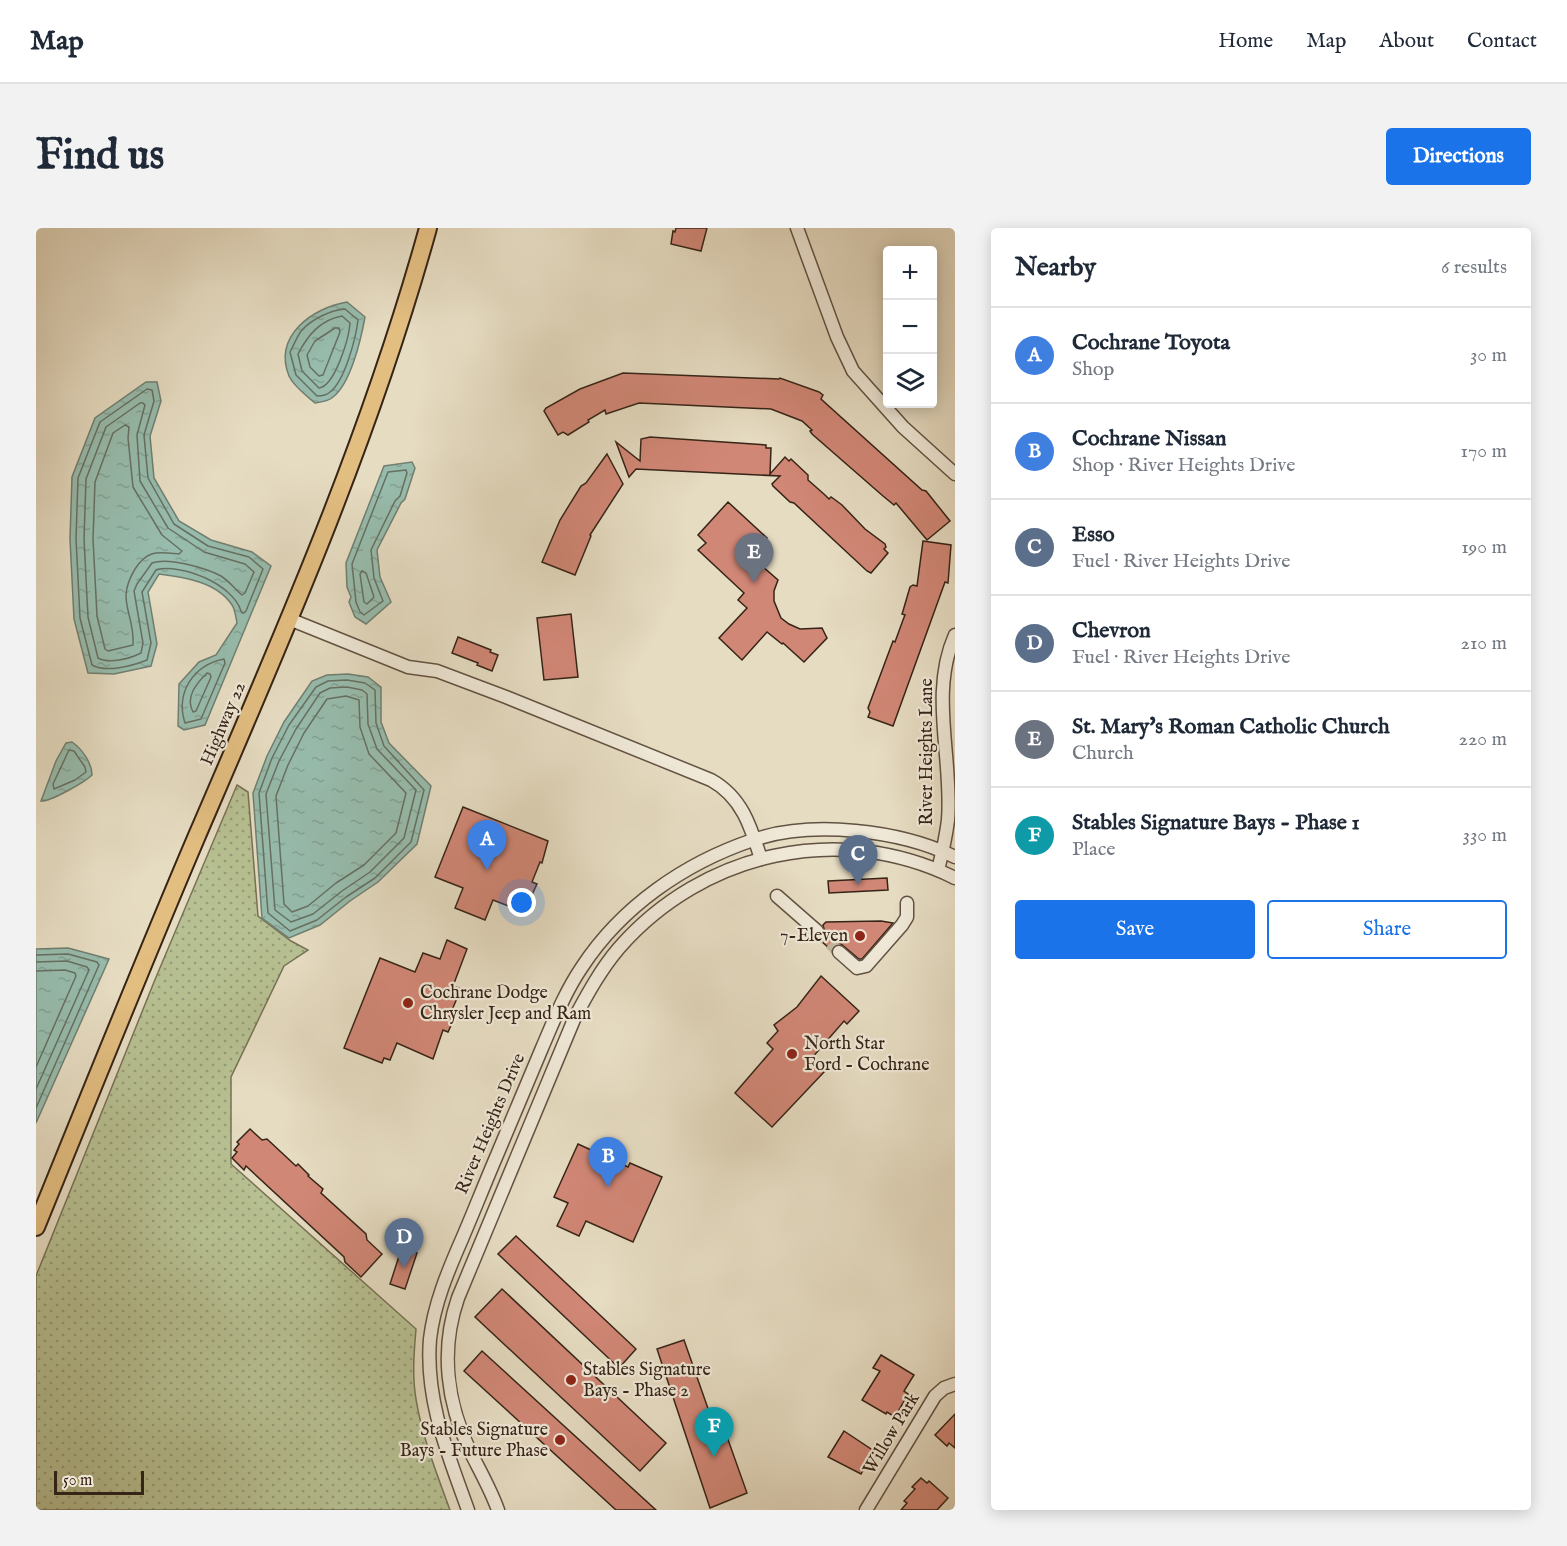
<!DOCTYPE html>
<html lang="en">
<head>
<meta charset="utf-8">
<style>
	:root { --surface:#fff; --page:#f2f2f3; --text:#1f2937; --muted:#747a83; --line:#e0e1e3; --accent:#1a73e8 }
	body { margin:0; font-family:"IM FELL English",serif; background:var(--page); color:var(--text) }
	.controls { position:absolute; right:18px; top:18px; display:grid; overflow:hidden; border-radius:6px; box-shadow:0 3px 15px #0003 }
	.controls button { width:54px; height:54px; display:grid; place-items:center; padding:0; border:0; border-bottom:2px solid var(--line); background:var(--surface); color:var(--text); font:30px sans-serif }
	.scale { position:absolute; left:18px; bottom:15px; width:90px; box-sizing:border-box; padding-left:6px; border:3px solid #362417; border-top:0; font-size:16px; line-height:21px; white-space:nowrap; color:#362417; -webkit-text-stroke:4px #efe8d7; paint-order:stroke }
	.you { position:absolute; left:486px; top:675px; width:21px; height:21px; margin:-15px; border:4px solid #fff; border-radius:50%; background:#1a73e8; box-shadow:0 0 0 9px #1a73e833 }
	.badge { display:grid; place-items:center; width:39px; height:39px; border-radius:50%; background:var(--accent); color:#fff; font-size:20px; font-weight:700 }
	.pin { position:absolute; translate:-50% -50px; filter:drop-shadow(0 2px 3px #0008) }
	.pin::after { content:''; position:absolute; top:32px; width:21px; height:18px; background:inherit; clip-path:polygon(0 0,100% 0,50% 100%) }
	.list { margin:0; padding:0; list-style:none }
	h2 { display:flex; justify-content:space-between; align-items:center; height:78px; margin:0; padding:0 24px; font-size:26px }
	h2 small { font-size:20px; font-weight:400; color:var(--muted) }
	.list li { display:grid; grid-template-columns:39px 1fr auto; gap:18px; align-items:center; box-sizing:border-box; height:96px; padding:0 24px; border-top:2px solid var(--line) }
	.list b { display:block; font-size:22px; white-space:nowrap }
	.list p { margin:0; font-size:20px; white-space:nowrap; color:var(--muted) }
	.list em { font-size:20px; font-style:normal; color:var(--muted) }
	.actions { display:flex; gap:12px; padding:18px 24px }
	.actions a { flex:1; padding:14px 0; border:2px solid var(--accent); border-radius:6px; text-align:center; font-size:21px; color:var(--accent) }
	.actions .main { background:var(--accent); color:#fff }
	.icon { flex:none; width:33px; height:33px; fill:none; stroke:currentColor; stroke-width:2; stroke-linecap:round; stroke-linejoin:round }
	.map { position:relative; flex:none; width:919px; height:1282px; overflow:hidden; border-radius:6px }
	header { display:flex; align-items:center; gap:36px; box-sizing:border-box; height:84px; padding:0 30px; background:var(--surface); border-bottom:2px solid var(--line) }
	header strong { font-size:28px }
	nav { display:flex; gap:33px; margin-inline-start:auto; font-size:21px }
	.intro { display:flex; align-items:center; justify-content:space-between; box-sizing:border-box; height:144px; padding:0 36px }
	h1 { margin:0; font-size:42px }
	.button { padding:15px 27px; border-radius:6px; background:var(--accent); color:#fff; font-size:21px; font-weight:700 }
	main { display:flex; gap:36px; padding:0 36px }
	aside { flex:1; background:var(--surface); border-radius:6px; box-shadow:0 3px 15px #0003 }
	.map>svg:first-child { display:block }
	.grass { fill:url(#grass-dots); stroke:#767254; stroke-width:1.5 }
	.water { fill:url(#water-ripples); stroke:#707f71; stroke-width:1.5 }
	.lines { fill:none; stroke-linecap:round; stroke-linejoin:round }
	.shore { stroke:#667062; stroke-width:1.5 }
	.building { fill:#d18776; stroke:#362417; stroke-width:1.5 }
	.minor-tunnel { stroke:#c3b7a0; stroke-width:12; stroke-dasharray:12 6; stroke-linecap:butt }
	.minor-casing { stroke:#625242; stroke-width:15 }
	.major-casing { stroke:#362417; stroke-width:20 }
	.minor { stroke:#efe8d7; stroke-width:12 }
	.major { stroke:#e3be81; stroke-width:16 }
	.poi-dot { fill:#8f2418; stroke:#efe8d7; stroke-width:2 }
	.labels { text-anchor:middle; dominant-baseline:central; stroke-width:4.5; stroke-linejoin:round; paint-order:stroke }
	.street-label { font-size:18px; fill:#362417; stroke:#efe8d7 }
	.poi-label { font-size:18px; fill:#362417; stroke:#efe8d7; text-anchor:start }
</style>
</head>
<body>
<header>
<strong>Map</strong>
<nav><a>Home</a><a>Map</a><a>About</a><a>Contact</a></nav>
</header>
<div class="intro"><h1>Find us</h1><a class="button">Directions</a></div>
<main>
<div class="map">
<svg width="919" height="1282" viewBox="0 0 919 1282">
	<defs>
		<pattern id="grass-dots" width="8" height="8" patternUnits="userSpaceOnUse" patternTransform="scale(1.5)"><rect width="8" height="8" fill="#b7c092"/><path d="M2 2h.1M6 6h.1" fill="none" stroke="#969c76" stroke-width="1.8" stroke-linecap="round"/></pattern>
		<pattern id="water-ripples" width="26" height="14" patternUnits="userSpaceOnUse" patternTransform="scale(1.5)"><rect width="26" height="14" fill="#97bcad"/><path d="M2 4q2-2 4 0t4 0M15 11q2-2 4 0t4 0" fill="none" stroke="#83a194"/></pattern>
	</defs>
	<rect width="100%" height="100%" fill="#e6dcc2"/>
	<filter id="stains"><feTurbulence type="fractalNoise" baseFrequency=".00333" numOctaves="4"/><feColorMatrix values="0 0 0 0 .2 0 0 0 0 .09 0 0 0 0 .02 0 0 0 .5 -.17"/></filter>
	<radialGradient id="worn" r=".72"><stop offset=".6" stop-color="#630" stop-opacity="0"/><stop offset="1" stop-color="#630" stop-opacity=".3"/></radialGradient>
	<!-- grass -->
	<path class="grass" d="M201 557 212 564 222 688 255 713 272 722 248 738 195 849V936L380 1101C378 1124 376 1148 380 1171 386 1209 401 1246 414 1282H0V1048L118 754Z"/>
	<!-- water -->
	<g class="water">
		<path d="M311 74 329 89C325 111 315 155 297 169 293 173 285 174 279 175 271 168 258 159 253 148 237 108 276 80 311 74Z"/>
		<path d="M110 154H121L125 173 114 208 118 250 143 293 175 312 216 324 235 338 169 497 148 502 142 498 143 456 163 434 180 427 201 395C200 390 199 381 196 377 181 354 148 349 123 346L112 364 121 416 115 438 78 446 52 445 38 391 34 311 36 249 59 190Z"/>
		<path d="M376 234 379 240 369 271 365 275 341 322 344 349 355 374 330 396 319 389 313 374 315 369 311 359 310 335 348 238Z"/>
		<path d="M312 446 332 449 345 459V494L353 515 395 558 381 616 342 654 314 673 284 697 253 710 226 690 217 565 231 528 248 494 276 453 291 447Z"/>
		<path d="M36 514C46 521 56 535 56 547 49 554 14 574 5 573L20 533 30 515Z"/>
		<path d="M32 720 73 731 0 895V721Z"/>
	</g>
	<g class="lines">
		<!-- shore -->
		<g class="shore">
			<path d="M309 81 322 92C320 109 309 153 294 164 291 167 286 168 281 168L260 147 254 124C258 117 261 108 266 102 276 91 295 82 309 81Z"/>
			<path d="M306 88 314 95C313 110 299 158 283 160L266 143 262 126C272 107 284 92 306 88Z"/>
			<path d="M299 100H303L304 104 287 147 283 148 274 139 271 127 279 113Z"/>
			<path d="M111 161 116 162 118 173 108 207 112 250 138 296 172 318 213 329 227 341 210 383 207 385 205 383C197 356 145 335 120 342L106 364 115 415 111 432C96 438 70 445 56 437L44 390 40 311 42 250 64 194Z"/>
			<path d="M104 175H107L109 177 101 207 104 253 132 300 168 324 209 336 218 344 209 365 206 367C199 361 193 353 185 348 170 340 132 329 116 335L101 356 98 363 107 415 105 425C93 431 73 436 62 430L52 389 48 311 50 251 70 199Z"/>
			<path d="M89 197 93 199 92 210 97 259 126 307 146 323 143 326C122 324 112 321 99 341 79 374 99 385 97 417L72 423 69 421 61 388 57 311 59 254 77 205Z"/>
			<path d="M370 242 371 245 364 268 359 273 335 322 338 350 347 373 328 387 324 384 320 374 316 336 352 244Z"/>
			<path d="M326 343 330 345 338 369 331 376 328 374 324 346Z"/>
			<path d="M188 431 189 435 165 491 149 495C139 464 158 437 188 431Z"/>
			<path d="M171 445 174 446 175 449 160 483 157 484C149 469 160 456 171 445Z"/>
			<path d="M311 452 329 455 339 462 340 495 348 518 388 562 375 614 339 650 310 669 281 692 254 703 232 685 223 565 236 530 253 497 280 459 292 453Z"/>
			<path d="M311 459 326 462 331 466 332 496 341 521 380 562 368 610 334 644 306 663 277 686 255 694 239 682 230 566 243 533 260 501 284 465 294 460Z"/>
			<path d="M310 468 323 472 324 499 333 526 370 565 360 605 328 637 300 655 272 678 256 684 248 676 240 568 252 537 268 505 291 471Z"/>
			<path d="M33 522 38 523 49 539 50 544 39 552 18 561 17 556Z"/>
			<path d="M0 727 32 726 61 734 63 737 0 880"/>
			<path d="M0 734 31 733 51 739 53 742 0 861"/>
			<path d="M0 743 29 742 39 745 40 748 0 839"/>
		</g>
	</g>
	<!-- building -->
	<g class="building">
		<path d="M640 0H671L665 23 635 16 637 3 639 4Z"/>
		<path d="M587 145 743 151 744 150 783 164 787 167 785 171 886 262 890 263 914 293 891 312 860 275 858 277 847 268 776 206 774 203 776 202 766 193 735 181 603 175 570 186 569 182 552 192 553 194 532 207 527 204 522 207 508 183 510 180 544 161Z"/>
		<path d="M614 209 730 217V220H735L734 246 749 229 753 233 755 231 772 247V252L789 267 793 271 795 269 798 271 806 277 829 301 849 316 850 319 848 321 852 325 835 345 831 343 758 275 754 274 737 258 736 256 744 248 600 241 593 249 580 214 604 233 605 211Z"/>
		<path d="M571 226 587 256 554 307 555 308 539 347 506 334 524 292 545 258 550 255Z"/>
		<path d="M692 274 731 310 727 314 731 318 719 332 742 352 738 363V373L745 390 753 396 764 401 786 400 791 410 768 434 747 415 746 416 731 404 706 432 683 410 711 380 702 372 708 365 662 322 670 315 662 307Z"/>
		<path d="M887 313 915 317 912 355 909 354 857 498 832 489 834 484 832 480 857 413 859 414 867 392 869 387 866 386 867 383 874 359 877 357 881 358Z"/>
		<path d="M535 386 542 449 508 452 501 390Z"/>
		<path d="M422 409 455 422 454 424 462 427 456 443 441 437 442 435 416 425Z"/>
		<path d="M427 579 512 613 506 635 504 634 496 654 501 656 495 669 491 667 485 683 457 672 449 692 419 680 427 660 399 649Z"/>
		<path d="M851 650 852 662 793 665 792 653Z"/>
		<path d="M845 693 857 695 826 731H823L805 716H800L795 722 783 711 789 705 787 697 790 694Z"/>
		<path d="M411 712 431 721 417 758 425 761 413 789 418 791 412 804 407 802 397 831 361 815 354 832 348 830 346 835 308 820 344 730 379 744 387 725 404 731Z"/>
		<path d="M785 748 823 783 811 796 808 793 775 831 788 844 736 899 699 865 737 821 731 815 742 803 738 797 761 779Z"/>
		<path d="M214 901 226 912 231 911 260 938 262 936 273 947 272 948 287 961 285 965 330 1006 331 1012 346 1026 325 1049 309 1034 308 1029 210 938 208 942 196 930 201 924 198 922 203 916 201 914Z"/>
		<path d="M542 916 592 939 594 935 626 949 597 1014 550 993 543 1008 521 998 532 975 518 969Z"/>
		<path d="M480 1008 600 1121 583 1140 462 1026Z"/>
		<path d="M366 1019 381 1025 369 1061 354 1056Z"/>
		<path d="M466 1061 630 1215 604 1243 439 1089Z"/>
		<path d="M648 1112 676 1192 684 1189 711 1265 674 1280 621 1121Z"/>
		<path d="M446 1123 620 1282H580L428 1143Z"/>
		<path d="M845 1127 878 1147 868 1163 872 1166 859 1189 851 1184 850 1186 826 1172 844 1143 837 1140Z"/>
		<path d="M919 1186V1220L913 1215 911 1218 899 1207Z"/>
		<path d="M808 1203 838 1223 825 1246 792 1229Z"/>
		<path d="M885 1250 891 1255 893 1253 912 1270 901 1282H865L871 1275 868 1273 879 1261 876 1259Z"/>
	</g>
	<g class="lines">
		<!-- minor-tunnel -->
		<path class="minor-tunnel" d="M781 703 803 724"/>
		<defs>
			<g id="minor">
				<path d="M761 0 801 109 817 143 867 199 919 246"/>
				<path d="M253 391 372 439 401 443 470 469 675 552C706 569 715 599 725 631"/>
				<path d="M902 642C906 626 910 609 912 592 917 531 893 465 919 407"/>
				<path d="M741 668 781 703"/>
				<path d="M803 724 821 740 830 738 866 697 871 689V675"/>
				<path d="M432 1282C412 1226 389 1172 394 1111 398 1076 412 1043 426 1011 438 983 449 955 461 927 476 891 491 856 506 820 518 792 529 764 546 739 586 678 649 635 717 612 776 592 864 602 919 629"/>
				<path d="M462 1282C455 1262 444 1243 434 1223 411 1175 404 1122 422 1070L539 789C552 765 565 741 583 720 667 624 804 593 919 650"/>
				<path d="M830 1282 899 1168 908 1160 919 1156"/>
			</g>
			<path id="major" d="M0 999C53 869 105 739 160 610 246 410 334 210 392 0"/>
		</defs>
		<!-- minor casing -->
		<use href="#minor" class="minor-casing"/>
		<!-- major casing -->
		<use href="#major" class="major-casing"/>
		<!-- minor -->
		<use href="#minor" class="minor"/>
		<!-- major -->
		<use href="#major" class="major"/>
	</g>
	<!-- markers -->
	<g class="poi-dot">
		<circle cx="824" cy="708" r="6"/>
		<circle cx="372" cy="775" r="6"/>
		<circle cx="756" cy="826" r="6"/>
		<circle cx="535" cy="1152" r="6"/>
		<circle cx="524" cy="1212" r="6"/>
	</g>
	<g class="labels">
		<!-- street labels -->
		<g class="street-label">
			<text transform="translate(188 496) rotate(-67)">Highway 22</text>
			<text transform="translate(891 524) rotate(-90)">River Heights Lane</text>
			<text transform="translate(455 896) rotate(-67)">River Heights Drive</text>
			<text transform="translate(856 1206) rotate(-59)">Willow Park</text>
		</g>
		<!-- poi labels -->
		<g class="poi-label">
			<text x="812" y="708" text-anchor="end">7-Eleven</text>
			<text x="384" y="765">Cochrane Dodge<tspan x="384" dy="21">Chrysler Jeep and Ram</tspan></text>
			<text x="768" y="816">North Star<tspan x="768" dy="21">Ford - Cochrane</tspan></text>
			<text x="547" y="1142">Stables Signature<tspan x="547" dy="21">Bays - Phase 2</tspan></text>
			<text x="512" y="1202" text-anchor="end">Stables Signature<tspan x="512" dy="21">Bays - Future Phase</tspan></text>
		</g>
	</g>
	<rect width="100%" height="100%" filter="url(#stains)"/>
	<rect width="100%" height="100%" fill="url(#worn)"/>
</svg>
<div class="controls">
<button>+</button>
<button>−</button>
<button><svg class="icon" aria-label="layers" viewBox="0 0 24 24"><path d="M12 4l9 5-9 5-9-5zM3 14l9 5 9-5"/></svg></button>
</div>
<div class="scale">50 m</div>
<div class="you"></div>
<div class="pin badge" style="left:451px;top:642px;background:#3f7fe0">A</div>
<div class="pin badge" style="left:572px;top:959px;background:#3f7fe0">B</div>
<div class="pin badge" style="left:822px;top:657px;background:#5c6f8a">C</div>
<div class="pin badge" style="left:368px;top:1040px;background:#5c6f8a">D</div>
<div class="pin badge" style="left:718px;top:355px;background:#6b7280">E</div>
<div class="pin badge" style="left:678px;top:1229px;background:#0f9aa8">F</div>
</div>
<aside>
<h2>Nearby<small>6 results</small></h2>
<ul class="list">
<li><span class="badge" style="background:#3f7fe0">A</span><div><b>Cochrane Toyota</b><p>Shop</p></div><em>30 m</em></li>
<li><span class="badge" style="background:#3f7fe0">B</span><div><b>Cochrane Nissan</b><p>Shop · River Heights Drive</p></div><em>170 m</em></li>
<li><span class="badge" style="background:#5c6f8a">C</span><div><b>Esso</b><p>Fuel · River Heights Drive</p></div><em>190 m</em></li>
<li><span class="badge" style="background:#5c6f8a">D</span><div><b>Chevron</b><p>Fuel · River Heights Drive</p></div><em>210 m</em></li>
<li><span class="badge" style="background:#6b7280">E</span><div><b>St. Mary's Roman Catholic Church</b><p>Church</p></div><em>220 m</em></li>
<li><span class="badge" style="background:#0f9aa8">F</span><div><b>Stables Signature Bays - Phase 1</b><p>Place</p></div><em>330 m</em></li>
</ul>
<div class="actions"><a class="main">Save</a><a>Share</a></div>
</aside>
</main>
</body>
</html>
